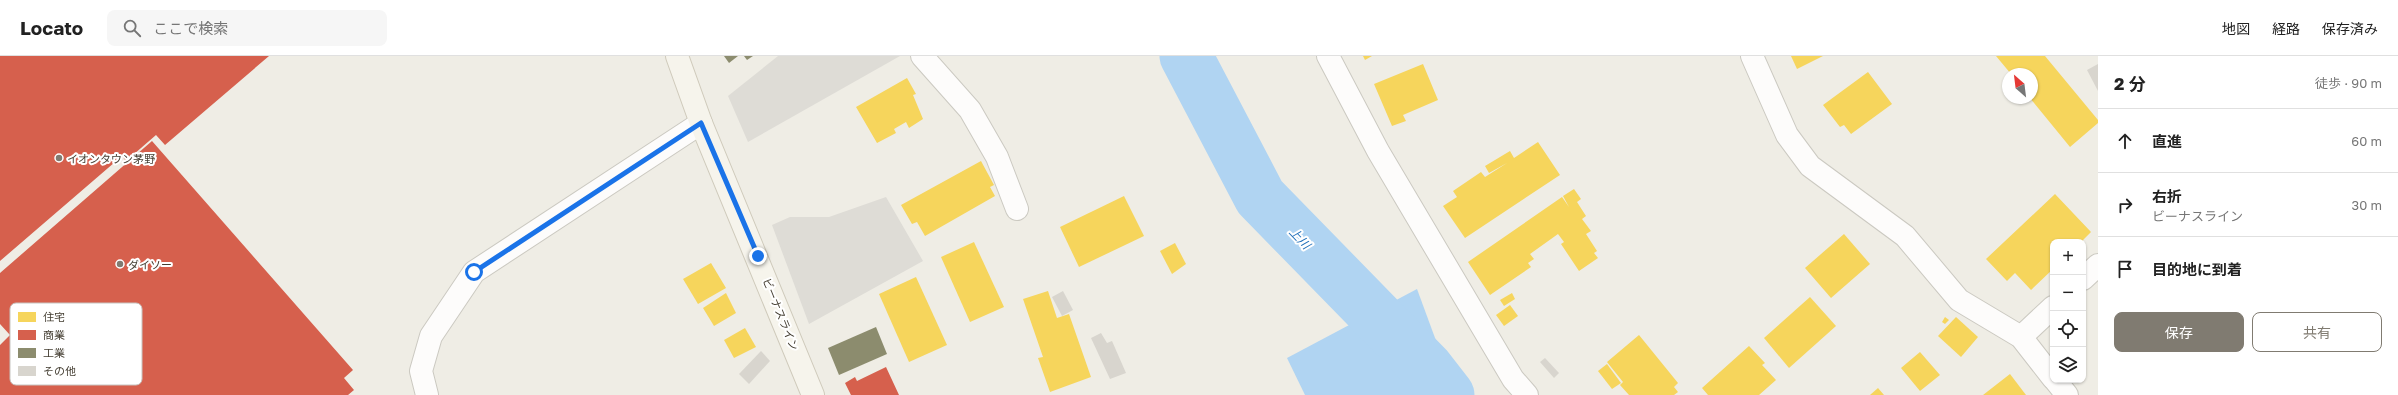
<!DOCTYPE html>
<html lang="ja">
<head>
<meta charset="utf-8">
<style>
	:root { --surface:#fff; --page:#f6f6f6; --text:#222; --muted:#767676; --line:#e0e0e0; --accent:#807b71 }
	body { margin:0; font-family:"Golos Text","Noto Sans JP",sans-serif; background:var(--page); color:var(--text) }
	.controls { position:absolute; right:12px; bottom:12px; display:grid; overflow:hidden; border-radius:8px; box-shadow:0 1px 3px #0004 }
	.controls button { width:36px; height:36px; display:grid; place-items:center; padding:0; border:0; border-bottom:1px solid var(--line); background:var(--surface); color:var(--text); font:20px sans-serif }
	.compass { position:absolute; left:2002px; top:12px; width:36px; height:36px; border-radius:50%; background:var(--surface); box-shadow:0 1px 3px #0004; rotate:332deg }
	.stop { position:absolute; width:12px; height:12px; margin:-9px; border:3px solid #1a73e8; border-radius:50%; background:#fff }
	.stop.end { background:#1a73e8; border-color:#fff; box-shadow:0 1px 4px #0008 }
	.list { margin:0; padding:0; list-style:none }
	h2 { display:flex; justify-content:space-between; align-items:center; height:52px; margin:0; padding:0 16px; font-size:17px }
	h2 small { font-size:13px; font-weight:400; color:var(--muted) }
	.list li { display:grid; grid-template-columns:26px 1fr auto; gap:12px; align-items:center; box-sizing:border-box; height:64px; padding:0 16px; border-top:1px solid var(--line) }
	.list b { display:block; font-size:15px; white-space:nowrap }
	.list p { margin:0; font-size:13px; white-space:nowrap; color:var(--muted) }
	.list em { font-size:13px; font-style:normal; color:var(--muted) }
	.actions { display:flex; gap:8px; padding:12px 16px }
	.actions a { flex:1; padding:9px 0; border:1px solid var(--accent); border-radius:8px; text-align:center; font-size:14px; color:var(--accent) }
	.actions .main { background:var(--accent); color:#fff }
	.icon { flex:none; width:22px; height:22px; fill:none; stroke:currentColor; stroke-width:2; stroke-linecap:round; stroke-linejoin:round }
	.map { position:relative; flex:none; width:2098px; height:339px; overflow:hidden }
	header { display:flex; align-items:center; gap:24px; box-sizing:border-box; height:56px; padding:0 20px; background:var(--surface); border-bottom:1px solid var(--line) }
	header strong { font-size:19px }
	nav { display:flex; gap:22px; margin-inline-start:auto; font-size:14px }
	.search { width:280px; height:36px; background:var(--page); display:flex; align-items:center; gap:10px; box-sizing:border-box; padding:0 14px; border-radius:8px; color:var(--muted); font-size:15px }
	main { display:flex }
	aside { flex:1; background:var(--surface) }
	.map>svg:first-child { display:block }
	.parking { fill:#dedcd6 }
	.water { fill:#b0d4f2 }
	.homes { fill:#f6d55c }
	.shops { fill:#d6604d }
	.industry { fill:#8c8c6e }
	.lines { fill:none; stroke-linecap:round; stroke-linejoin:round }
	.river { stroke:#b0d4f2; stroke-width:53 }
	.building { fill:#d8d5ce }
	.minor-casing { stroke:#cbc9c1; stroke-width:24 }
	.secondary-casing { stroke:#cfcabb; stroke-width:24 }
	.minor { stroke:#fdfcfb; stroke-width:22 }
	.secondary { stroke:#f6f4ec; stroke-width:22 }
	.route { stroke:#1a73e8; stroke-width:5 }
	.poi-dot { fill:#807b71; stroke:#fff; stroke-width:1.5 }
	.labels { text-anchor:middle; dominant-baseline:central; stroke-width:4; stroke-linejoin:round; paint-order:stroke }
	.poi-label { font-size:11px; fill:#443e32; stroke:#fff; text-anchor:start }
	.street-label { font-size:11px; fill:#443e32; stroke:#fff }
	.water-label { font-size:12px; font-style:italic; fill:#2170ba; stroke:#fff }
	.key { fill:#fff; stroke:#c7c5c2; stroke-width:1 }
	.key-label { font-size:11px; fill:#443e32 }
</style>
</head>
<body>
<header>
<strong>Locato</strong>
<div class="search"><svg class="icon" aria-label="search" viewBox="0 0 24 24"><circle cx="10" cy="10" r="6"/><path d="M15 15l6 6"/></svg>ここで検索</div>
<nav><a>地図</a><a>経路</a><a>保存済み</a></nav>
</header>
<main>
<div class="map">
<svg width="2098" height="339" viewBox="0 0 2098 339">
	<rect width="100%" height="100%" fill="#efede5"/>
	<!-- parking -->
	<g class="parking">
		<path d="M778 0H900L748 86 728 40Z"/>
		<path d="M886 141 923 205 809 268 772 169 790 161H829Z"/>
	</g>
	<!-- water -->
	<path class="water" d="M1417 233 1456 339H1305L1287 302Z"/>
	<!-- homes -->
	<g class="homes">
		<path d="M1363 0H1372L1365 4Z"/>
		<path d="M1791 0H1823L1797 13Z"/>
		<path d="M1996 0H2045L2098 64V67L2070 91 2030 42H2032V18H2011Z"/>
		<path d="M1423 8 1438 44 1403 59 1406 65 1392 70 1374 28Z"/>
		<path d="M1868 16 1892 48 1851 78 1844 69 1840 71 1823 49Z"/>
		<path d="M907 22 916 38 913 39 923 63 909 72 906 66 894 73 896 77 877 87 856 51Z"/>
		<path d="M1538 86 1560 119 1465 182 1443 150 1457 141 1453 135 1481 116 1485 121 1507 107 1489 117 1485 110 1510 95 1514 102Z"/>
		<path d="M981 105 994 129 990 131 995 140 925 180 917 166 912 168 901 149Z"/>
		<path d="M1574 133 1581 143 1577 146 1586 160 1582 163 1591 175 1586 178 1597 195 1594 197 1598 202 1579 215 1561 188 1564 186 1558 178 1530 198 1534 203 1528 207 1531 211 1490 239 1468 206 1562 141 1569 151 1563 140Z"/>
		<path d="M2055 138 2091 176 2081 186H2053V213L2031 234 2015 217 2007 225 1986 203Z"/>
		<path d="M1124 140 1144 180 1079 211 1060 171Z"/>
		<path d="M1844 178 1870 208 1831 242 1805 212Z"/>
		<path d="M974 186 1004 251 970 266 941 201Z"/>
		<path d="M1175 187 1186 208 1172 218 1160 195Z"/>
		<path d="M711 207 726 232 698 248 683 223Z"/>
		<path d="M916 221 947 289 909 306 879 238Z"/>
		<path d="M1048 235 1057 262 1069 258 1091 321 1050 336 1038 302 1043 301 1023 243Z"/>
		<path d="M726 237 736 257 714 270 703 252Z"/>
		<path d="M1512 237 1515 243 1504 250 1500 244Z"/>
		<path d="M1810 241 1836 270 1789 312 1764 282Z"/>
		<path d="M1510 249 1518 260 1504 270 1496 259Z"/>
		<path d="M1945 261 1949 264 1945 268 1942 266Z"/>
		<path d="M1956 261 1978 281 1961 301 1938 280Z"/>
		<path d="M745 272 756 291 734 302 724 284Z"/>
		<path d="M1639 279 1678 327 1674 331 1678 336 1674 339H1629L1620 329 1624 325 1623 326 1607 306Z"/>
		<path d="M1749 290 1765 307 1762 309 1776 324 1759 339H1708L1702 332Z"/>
		<path d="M1920 296 1940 319 1920 335 1901 312Z"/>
		<path d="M1607 308 1621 327 1612 333 1598 315Z"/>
		<path d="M2010 318 2026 339H1983Z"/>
		<path d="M1878 332 1884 339H1870Z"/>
	</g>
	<!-- shops -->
	<g class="shops">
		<path d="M0 0H269L165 89 156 79 126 105 122 100 0 205Z"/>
		<path d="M152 85 353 314 344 322 354 334 348 339H0V289L10 279 0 268V217Z"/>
		<path d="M886 311 899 339H851L845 327 855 321 857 325Z"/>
	</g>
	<!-- industry -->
	<g class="industry">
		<path d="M724 0H738L729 7Z"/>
		<path d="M744 0H753L747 4Z"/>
		<path d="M876 271 887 298 839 319 828 292Z"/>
	</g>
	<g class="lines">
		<!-- river -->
		<path class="river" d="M1186 0 1260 141 1427 312 1448 339"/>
	</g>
	<!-- building -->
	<g class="building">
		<path d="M2098 8V35L2087 14Z"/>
		<path d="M1063 235 1073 254 1062 260 1052 241Z"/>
		<path d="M1101 277 1107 287 1112 285 1126 317 1110 323 1091 282Z"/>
		<path d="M761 295 770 305 749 328 739 318Z"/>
		<path d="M1545 302 1559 317 1554 322 1540 306Z"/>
	</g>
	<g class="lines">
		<defs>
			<g id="minor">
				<path d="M922 0 970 54 997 101 1017 153"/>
				<path d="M1328 0 1378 95 1513 323 1527 339"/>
				<path d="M1752 0 1787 79 1810 110 1905 180 1959 244 2021 281 2053 322"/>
				<path d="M2083 223 2098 209"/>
				<path d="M2021 281 2053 251"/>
				<path d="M2055 324 2067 339"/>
				<path d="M427 339 421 315 431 280 474 216 701 67"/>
			</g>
			<path id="secondary" d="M677 0 701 67 813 339"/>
		</defs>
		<!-- minor casing -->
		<use href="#minor" class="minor-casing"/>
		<!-- secondary casing -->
		<use href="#secondary" class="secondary-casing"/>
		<!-- minor -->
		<use href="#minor" class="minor"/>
		<!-- secondary -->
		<use href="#secondary" class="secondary"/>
	</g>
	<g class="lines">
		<!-- route -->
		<path class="route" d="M474 216 701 67 758 200"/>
	</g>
	<!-- markers -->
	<g class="poi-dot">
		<circle cx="59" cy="102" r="4"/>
		<circle cx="120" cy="208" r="4"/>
	</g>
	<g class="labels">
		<!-- poi labels -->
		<g class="poi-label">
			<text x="67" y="102">イオンタウン茅野</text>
			<text x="128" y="208">ダイソー</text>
		</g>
		<!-- street labels -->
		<g class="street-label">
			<text transform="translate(781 258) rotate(68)">ビーナスライン</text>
		</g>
		<!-- water labels -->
		<g class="water-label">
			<text transform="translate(1300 182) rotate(46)">上川</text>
		</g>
	</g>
	<!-- legend -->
	<rect x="10" y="247" width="132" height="82" rx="6" class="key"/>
	<rect x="18" y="256" width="18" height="10" fill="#f6d55c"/>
	<rect x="18" y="274" width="18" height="10" fill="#d6604d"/>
	<rect x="18" y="292" width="18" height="10" fill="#8c8c6e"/>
	<rect x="18" y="310" width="18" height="10" fill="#d8d5ce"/>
	<g class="key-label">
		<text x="43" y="265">住宅</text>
		<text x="43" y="283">商業</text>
		<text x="43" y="301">工業</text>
		<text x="43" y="319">その他</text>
	</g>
</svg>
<div class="controls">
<button>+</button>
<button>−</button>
<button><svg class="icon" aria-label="locate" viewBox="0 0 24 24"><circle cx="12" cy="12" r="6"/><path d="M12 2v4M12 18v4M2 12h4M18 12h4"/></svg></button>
<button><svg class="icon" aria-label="layers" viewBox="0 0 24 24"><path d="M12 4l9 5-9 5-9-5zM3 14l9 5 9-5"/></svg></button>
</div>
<svg class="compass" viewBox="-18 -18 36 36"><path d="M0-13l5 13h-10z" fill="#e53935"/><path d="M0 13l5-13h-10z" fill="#767676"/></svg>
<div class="stop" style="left:474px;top:216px"></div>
<div class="stop end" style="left:758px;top:200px"></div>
</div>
<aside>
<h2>2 分<small>徒歩 · 90 m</small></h2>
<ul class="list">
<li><svg class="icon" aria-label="ahead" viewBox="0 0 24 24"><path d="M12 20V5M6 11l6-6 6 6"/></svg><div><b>直進</b></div><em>60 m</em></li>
<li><svg class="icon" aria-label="right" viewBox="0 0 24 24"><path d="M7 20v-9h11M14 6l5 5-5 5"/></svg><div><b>右折</b><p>ビーナスライン</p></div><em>30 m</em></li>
<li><svg class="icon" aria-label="arrive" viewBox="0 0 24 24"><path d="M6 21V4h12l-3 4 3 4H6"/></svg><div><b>目的地に到着</b></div></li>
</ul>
<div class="actions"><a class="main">保存</a><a>共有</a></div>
</aside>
</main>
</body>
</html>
